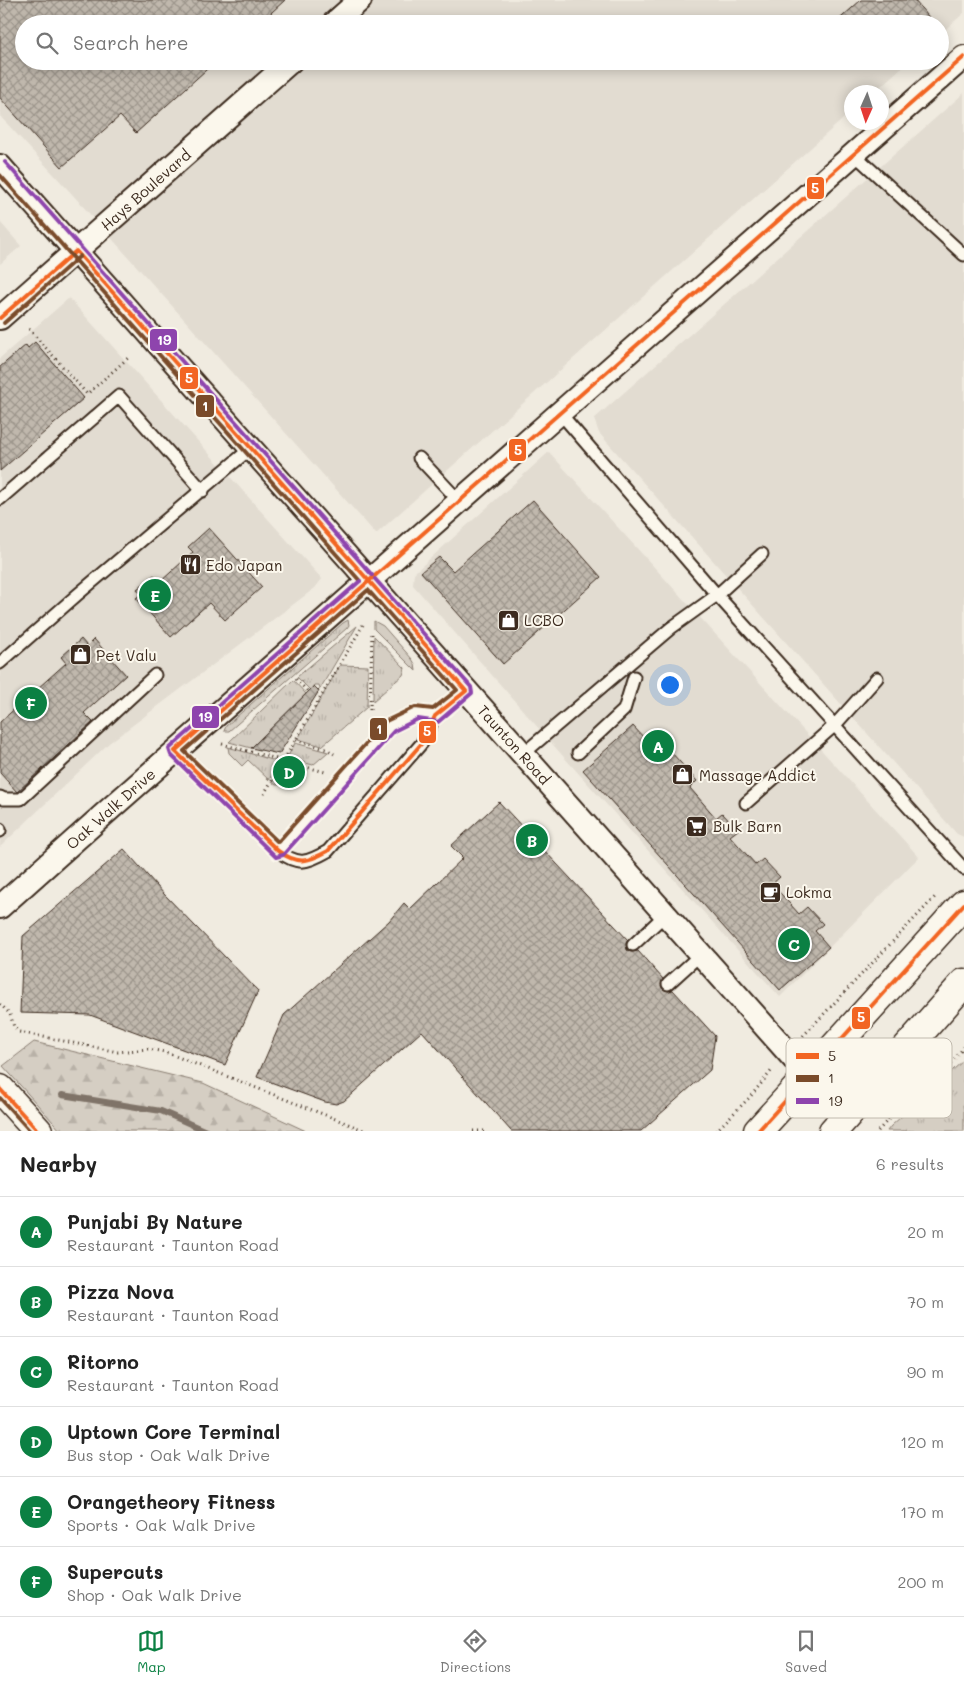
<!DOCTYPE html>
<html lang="en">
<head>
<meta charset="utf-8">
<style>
	:root { --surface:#fff; --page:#f6f6f6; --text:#222; --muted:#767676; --line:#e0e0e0; --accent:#0b8043 }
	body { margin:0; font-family:Mali,sans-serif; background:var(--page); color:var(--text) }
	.compass { position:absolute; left:844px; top:85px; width:45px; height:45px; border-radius:50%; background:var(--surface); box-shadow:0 2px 12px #0003; rotate:183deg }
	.you { position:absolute; left:669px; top:684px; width:18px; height:18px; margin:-12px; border:4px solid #fff; border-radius:50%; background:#1a73e8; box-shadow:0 0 0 8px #1a73e833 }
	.badge { display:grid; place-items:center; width:32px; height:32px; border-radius:50%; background:var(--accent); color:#fff; font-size:16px; font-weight:700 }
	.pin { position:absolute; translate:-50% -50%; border:2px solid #fff; box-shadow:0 1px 5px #0006 }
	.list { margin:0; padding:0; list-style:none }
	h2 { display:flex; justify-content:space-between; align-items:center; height:65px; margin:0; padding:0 20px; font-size:21px }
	h2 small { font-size:16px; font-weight:400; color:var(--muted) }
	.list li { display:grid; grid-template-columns:32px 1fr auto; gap:15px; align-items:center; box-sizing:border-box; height:70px; padding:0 20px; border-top:1px solid var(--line) }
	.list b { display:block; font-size:19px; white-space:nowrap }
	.list p { margin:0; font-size:16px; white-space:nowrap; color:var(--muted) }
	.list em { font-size:16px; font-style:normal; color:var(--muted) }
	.icon { flex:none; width:28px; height:28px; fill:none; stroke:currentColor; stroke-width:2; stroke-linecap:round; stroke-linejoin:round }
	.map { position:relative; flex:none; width:964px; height:1131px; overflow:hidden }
	.search { position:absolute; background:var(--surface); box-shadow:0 2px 12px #0003; left:15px; right:15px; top:15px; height:55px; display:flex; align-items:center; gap:12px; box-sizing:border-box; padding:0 18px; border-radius:28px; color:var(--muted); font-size:19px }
	.sheet { height:485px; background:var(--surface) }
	nav { display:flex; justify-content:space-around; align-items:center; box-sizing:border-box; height:70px; border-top:1px solid var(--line); background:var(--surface); font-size:14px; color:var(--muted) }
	nav a { display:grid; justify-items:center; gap:2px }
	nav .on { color:var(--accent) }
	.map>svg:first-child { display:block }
	.built { fill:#e2dcd1 }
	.grass { fill:url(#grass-tufts); stroke:#887c70 }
	.forest { fill:url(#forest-firs); stroke:#887c70 }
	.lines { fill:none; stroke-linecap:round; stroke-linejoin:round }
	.stream { stroke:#7f7367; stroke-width:6 }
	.building { fill:url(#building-cross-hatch); stroke:#3b2a1e }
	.service-casing { stroke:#3b2a1e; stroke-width:15 }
	.minor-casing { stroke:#3b2a1e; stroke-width:26 }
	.primary-casing { stroke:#3b2a1e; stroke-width:31 }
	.path { stroke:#3b2a1e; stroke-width:3; stroke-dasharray:1 4; stroke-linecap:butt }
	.service { stroke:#fbf7ec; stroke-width:11 }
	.minor { stroke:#fbf7ec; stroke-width:22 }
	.primary { stroke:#fbf7ec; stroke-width:28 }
	.bus-1-casing { stroke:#fbf7ec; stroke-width:8 }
	.bus-2-casing { stroke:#fbf7ec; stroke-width:8 }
	.bus-3-casing { stroke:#fbf7ec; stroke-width:8 }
	.bus-1 { stroke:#f26522; stroke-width:4 }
	.bus-2 { stroke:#7a4b2a; stroke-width:4 }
	.bus-3 { stroke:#8e44ad; stroke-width:4 }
	.labels { text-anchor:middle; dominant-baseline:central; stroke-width:4; stroke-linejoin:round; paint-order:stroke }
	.street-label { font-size:15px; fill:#3b2a1e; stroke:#fbf7ec }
	.poi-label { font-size:15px; fill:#3b2a1e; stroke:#fbf7ec; text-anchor:start }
	.key { fill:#fbf7ec; stroke:#c1baae; stroke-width:1 }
	.key-label { font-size:14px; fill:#3b2a1e }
	.line-badge { stroke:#fbf7ec; stroke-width:2 }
	.badge-label { font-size:14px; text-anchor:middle; font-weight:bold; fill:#fff }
</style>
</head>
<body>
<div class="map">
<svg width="964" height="1131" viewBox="0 0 964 1131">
	<defs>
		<pattern id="grass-tufts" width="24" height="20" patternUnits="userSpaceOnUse" patternTransform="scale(1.25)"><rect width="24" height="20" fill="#d5cec3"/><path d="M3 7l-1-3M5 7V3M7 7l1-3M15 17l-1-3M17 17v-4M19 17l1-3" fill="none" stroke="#b8b1a7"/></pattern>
		<pattern id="forest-firs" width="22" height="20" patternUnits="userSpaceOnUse" patternTransform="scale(1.25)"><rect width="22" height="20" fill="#d5cec3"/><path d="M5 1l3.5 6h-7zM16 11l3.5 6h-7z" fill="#b8b1a7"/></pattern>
		<pattern id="building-cross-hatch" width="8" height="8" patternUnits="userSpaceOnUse" patternTransform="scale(1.25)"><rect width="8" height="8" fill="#c0b8ad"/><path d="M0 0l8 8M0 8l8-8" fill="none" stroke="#9d968c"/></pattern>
	</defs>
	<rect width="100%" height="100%" fill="#f0ebe0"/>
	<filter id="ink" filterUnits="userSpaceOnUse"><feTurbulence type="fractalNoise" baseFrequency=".02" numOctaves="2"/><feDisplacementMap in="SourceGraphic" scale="10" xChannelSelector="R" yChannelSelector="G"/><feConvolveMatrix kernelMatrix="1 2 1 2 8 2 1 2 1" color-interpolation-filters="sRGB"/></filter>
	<g filter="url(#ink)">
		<!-- built -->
		<g class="built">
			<path d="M0 0H964V13L940 34V24H24V61H909L874 92H852L851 112 376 534 72 194 0 116Z"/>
			<path d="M964 93V837L957 834 599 433 594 419Z"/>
			<path d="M0 222 21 246 0 264Z"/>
			<path d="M69 298 322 579 315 588 109 743 0 847V358Z"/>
			<path d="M549 452 919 857 780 997 562 755 413 585 414 573Z"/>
		</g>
		<!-- grass -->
		<g class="grass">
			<path d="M348 620 349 625 347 628 229 731H224L226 726 343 623Z"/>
			<path d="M374 621 383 626 412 659 415 664 416 671 374 629Z"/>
			<path d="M357 626 320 689 319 685H314L310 690 297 677Z"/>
			<path d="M374 636 405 668 403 675 373 701Z"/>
			<path d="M340 665 368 666 367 707 322 746 298 739Z"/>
			<path d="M293 680 306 694 251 748 229 742Z"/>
			<path d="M295 743 328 752 313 765 287 758Z"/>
			<path d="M228 747 279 762 269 780 248 760 242 766 229 753Z"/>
			<path d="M284 763 308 770 292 784 276 785 272 782Z"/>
			<path d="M964 1060V1131H887L891 1126Z"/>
		</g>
		<!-- forest -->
		<path class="forest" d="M34 1042 203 1083 306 1131H61L3 1066Z"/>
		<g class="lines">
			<!-- stream -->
			<path class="stream" d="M62 1095 161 1111 206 1131"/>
		</g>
		<!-- building -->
		<g class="building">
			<path d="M0 0H285L259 24H24V61H216L136 133 120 116 62 167 0 98Z"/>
			<path d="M861 0H914L935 24H834Z"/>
			<path d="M35 342 84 398 0 471V367L26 345 28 348Z"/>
			<path d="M533 500 601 577 503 664 421 572 439 557 453 571Z"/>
			<path d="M209 528 262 587 225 620 209 603 171 637 136 598 141 594 137 589 154 575 160 582 193 552 188 547Z"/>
			<path d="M81 639 87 646 94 639 126 675 84 713 93 722 17 792 0 773V722L66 663 61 657Z"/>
			<path d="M314 686 319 691 279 754 251 748Z"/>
			<path d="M633 726 646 740 654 733 697 781 690 788 716 818 722 813 738 830 730 836 756 865 763 859 780 877 772 884 799 914 807 907 823 924 815 931 829 947 780 990 583 770Z"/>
			<path d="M499 802 628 940 626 943 627 950 631 952 638 951 663 979 661 985 663 989 669 991 673 990 715 1036 710 1070 641 1131H511L422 1031 344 1101 336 1104 325 1102 257 1077 284 1015 389 921 404 903 410 909 463 858 451 846Z"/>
			<path d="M124 849 164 894 258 991 225 1065 90 1015 20 1013 23 936Z"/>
		</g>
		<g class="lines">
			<defs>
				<g id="service">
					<path d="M854 154 964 255"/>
					<path d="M560 413 717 595 964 869"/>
					<path d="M419 458 460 502"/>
					<path d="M0 499 119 396 203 491"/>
					<path d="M0 663 77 595 251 448"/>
					<path d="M175 751 278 851C298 866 307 863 328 851L422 743 435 716 466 691"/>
					<path d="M578 753 624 710 634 677"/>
					<path d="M523 754 671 628 717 595 762 554"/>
					<path d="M0 797 4 799H21L155 675"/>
					<path d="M746 803 835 725 877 678"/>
					<path d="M0 829V831"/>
					<path d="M278 851 390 726 417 713 435 716"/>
					<path d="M633 945 666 914"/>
					<path d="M668 984 701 954"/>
				</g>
				<g id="minor">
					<path d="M333 24 360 0"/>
					<path id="s1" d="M0 166 809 1076"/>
					<path id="s2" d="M0 318 291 61"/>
					<path id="s3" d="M0 907 111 808 964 57"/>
				</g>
				<g id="primary">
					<path d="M0 1089 38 1131"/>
					<path d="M758 1131 964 904"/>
					<path d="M833 1131 964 983"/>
				</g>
			</defs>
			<!-- service casing -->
			<use href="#service" class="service-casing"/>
			<!-- minor casing -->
			<use href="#minor" class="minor-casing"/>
			<!-- primary casing -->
			<use href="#primary" class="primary-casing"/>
			<!-- path -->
			<g class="path">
				<path d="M29 329 87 394 128 358"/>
				<path d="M296 679 308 692"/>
				<path d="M370 710 372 632"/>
				<path d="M296 740 328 750 334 754"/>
				<path d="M222 744 325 772"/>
				<path d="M264 794 363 625"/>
				<path d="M0 1004 10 1014 14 1027 19 1032 118 1052 148 1049 165 1052 366 1131"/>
				<path d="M803 1036 936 896"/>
				<path d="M473 1131H486"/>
				<path d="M716 1131 750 1097 773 1069"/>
				<path d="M878 1131 906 1100 954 1060 964 1047"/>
			</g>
			<!-- service -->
			<use href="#service" class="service"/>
			<!-- minor -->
			<use href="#minor" class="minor"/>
			<!-- primary -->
			<use href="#primary" class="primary"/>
			<defs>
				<g id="bus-1">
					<path d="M0 318 76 251 369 581"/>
					<path d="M369 581 466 691 435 716 422 743 328 851C308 862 298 865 278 851L175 751Z"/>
					<path d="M369 581 964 57"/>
					<path d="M0 1089 38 1131"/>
					<path d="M758 1131 964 904"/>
				</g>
				<g id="bus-2">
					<path d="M0 175 360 581"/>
					<path d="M4 323 80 256"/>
					<path d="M368 590 457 690 433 709 415 707 386 721 278 842 184 751Z"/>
					<path d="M0 1098 30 1131"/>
				</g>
				<g id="bus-3">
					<path d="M5 162 372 575"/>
					<path d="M360 581 169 749 171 755 276 857 283 855 394 731 418 719 438 722 472 693 471 687 375 579"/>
				</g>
			</defs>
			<!-- bus-1 casing -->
			<use href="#bus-1" class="bus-1-casing"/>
			<!-- bus-2 casing -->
			<use href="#bus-2" class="bus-2-casing"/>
			<!-- bus-3 casing -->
			<use href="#bus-3" class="bus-3-casing"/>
			<!-- bus-1 -->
			<use href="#bus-1" class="bus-1"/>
			<!-- bus-2 -->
			<use href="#bus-2" class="bus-2"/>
			<!-- bus-3 -->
			<use href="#bus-3" class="bus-3"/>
		</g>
	</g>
	<!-- icons -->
	<defs>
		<symbol id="restaurant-square" viewBox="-11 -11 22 22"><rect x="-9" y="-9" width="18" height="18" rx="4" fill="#3b2a1e" stroke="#fbf7ec"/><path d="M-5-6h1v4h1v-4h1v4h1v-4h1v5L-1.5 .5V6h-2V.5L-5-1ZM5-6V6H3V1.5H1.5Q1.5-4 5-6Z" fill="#fff"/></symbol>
		<symbol id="shop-square" viewBox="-11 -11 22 22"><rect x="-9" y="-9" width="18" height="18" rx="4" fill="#3b2a1e" stroke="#fbf7ec"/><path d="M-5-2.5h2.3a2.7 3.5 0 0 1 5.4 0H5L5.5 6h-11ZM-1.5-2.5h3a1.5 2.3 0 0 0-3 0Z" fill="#fff"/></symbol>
		<symbol id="supermarket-square" viewBox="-11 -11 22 22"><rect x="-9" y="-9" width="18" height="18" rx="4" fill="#3b2a1e" stroke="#fbf7ec"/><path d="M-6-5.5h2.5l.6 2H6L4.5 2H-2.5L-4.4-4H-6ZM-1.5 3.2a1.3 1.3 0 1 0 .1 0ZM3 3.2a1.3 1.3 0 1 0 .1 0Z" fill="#fff"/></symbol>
		<symbol id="cafe-square" viewBox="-11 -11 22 22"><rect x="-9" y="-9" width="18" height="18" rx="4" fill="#3b2a1e" stroke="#fbf7ec"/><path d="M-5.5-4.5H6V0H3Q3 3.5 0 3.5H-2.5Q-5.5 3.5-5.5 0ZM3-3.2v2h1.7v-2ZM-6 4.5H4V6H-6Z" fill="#fff"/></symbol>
	</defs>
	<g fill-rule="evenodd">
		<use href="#restaurant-square" x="178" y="552" width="25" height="25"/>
		<use href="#shop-square" x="496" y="608" width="25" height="25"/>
		<use href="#shop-square" x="68" y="642" width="25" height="25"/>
		<use href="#shop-square" x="670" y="762" width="25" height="25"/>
		<use href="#supermarket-square" x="684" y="814" width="25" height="25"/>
		<use href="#cafe-square" x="758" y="880" width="25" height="25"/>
	</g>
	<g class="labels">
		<!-- street labels -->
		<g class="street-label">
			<text stroke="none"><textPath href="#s2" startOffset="194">Hays Boulevard</textPath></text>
			<text stroke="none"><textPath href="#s1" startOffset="774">Taunton Road</textPath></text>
			<text stroke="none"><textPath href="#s3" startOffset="148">Oak Walk Drive</textPath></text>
		</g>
		<!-- poi labels -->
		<g class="poi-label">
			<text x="206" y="565">Edo Japan</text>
			<text x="524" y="620">LCBO</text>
			<text x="96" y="655">Pet Valu</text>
			<text x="699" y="775">Massage Addict</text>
			<text x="713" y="826">Bulk Barn</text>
			<text x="786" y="892">Lokma</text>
		</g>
	</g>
	<!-- legend -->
	<rect x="786" y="1038" width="166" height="80" rx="8" class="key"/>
	<rect x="796" y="1053" width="23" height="6" fill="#f26522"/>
	<rect x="796" y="1075" width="23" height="7" fill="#7a4b2a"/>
	<rect x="796" y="1098" width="23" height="6" fill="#8e44ad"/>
	<g class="key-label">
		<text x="828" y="1061">5</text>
		<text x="828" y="1083">1</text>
		<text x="828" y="1106">19</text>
	</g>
	<g class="line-badge">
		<rect x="806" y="176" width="19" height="24" rx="5" fill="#f26522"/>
		<rect x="149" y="328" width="29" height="24" rx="5" fill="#8e44ad"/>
		<rect x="179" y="366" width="20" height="24" rx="5" fill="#f26522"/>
		<rect x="195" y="394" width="20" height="24" rx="5" fill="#7a4b2a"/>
		<rect x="508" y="438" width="19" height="24" rx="5" fill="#f26522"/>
		<rect x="191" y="705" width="29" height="24" rx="5" fill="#8e44ad"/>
		<rect x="369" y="717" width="19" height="24" rx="5" fill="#7a4b2a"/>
		<rect x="418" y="720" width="19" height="24" rx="5" fill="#f26522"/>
		<rect x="851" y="1006" width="20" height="24" rx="5" fill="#f26522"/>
	</g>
	<g class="badge-label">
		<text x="815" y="193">5</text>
		<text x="164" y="345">19</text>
		<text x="189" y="383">5</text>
		<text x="205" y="411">1</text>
		<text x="518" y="455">5</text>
		<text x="205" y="722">19</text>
		<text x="379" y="734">1</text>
		<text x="427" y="736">5</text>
		<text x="861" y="1022">5</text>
	</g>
</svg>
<svg class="compass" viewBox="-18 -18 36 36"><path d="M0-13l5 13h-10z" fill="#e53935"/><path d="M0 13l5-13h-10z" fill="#767676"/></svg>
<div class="you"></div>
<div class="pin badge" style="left:658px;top:746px">A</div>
<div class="pin badge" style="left:532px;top:840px">B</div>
<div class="pin badge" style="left:794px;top:944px">C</div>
<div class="pin badge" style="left:289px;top:772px">D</div>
<div class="pin badge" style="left:155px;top:595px">E</div>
<div class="pin badge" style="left:31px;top:703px">F</div>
<div class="search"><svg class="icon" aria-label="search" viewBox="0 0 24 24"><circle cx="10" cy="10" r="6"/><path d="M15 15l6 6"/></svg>Search here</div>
</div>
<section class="sheet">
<h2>Nearby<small>6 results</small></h2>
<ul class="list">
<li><span class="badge">A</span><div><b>Punjabi By Nature</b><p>Restaurant · Taunton Road</p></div><em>20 m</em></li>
<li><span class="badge">B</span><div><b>Pizza Nova</b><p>Restaurant · Taunton Road</p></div><em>70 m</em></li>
<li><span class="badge">C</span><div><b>Ritorno</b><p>Restaurant · Taunton Road</p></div><em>90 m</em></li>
<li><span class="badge">D</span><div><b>Uptown Core Terminal</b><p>Bus stop · Oak Walk Drive</p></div><em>120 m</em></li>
<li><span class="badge">E</span><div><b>Orangetheory Fitness</b><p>Sports · Oak Walk Drive</p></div><em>170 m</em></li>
<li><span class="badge">F</span><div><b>Supercuts</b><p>Shop · Oak Walk Drive</p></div><em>200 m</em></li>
</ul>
</section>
<nav>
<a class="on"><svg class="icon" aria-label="map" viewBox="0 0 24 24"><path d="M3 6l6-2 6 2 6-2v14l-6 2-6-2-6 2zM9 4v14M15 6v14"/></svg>Map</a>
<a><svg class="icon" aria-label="directions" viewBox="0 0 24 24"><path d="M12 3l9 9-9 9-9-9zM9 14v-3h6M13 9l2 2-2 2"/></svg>Directions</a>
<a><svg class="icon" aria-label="saved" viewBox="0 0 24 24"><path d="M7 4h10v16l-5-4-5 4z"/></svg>Saved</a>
</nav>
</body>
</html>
